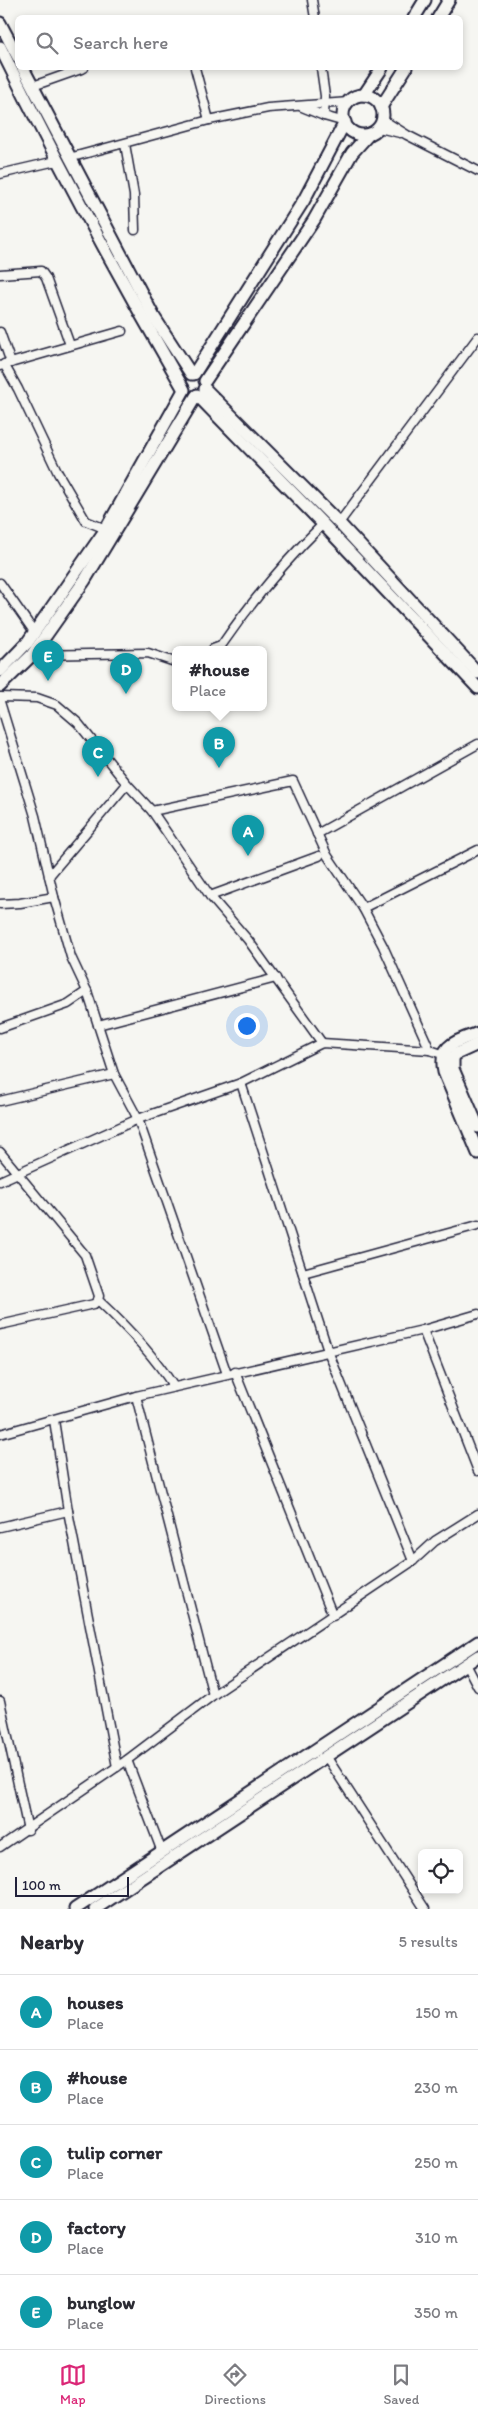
<!DOCTYPE html>
<html lang="en">
<head>
<meta charset="utf-8">
<style>
	:root { --surface:#fff; --page:#f2f2f3; --text:#2b2b33; --muted:#7c7c81; --line:#e1e1e2; --accent:#db2777 }
	body { margin:0; font-family:Itim,sans-serif; background:var(--page); color:var(--text) }
	.controls { position:absolute; right:15px; bottom:15px; display:grid; overflow:hidden; border-radius:8px; box-shadow:0 2px 8px #0003 }
	.controls button { width:45px; height:45px; display:grid; place-items:center; padding:0; border:0; border-bottom:1px solid var(--line); background:var(--surface); color:var(--text); font:25px sans-serif }
	.scale { position:absolute; left:15px; bottom:12px; width:114px; box-sizing:border-box; padding-left:5px; border:2px solid #22223b; border-top:0; font-size:14px; line-height:18px; white-space:nowrap; color:#22223b; -webkit-text-stroke:4px #f6f6f2; paint-order:stroke }
	.you { position:absolute; left:246px; top:1025px; width:18px; height:18px; margin:-12px; border:4px solid #fff; border-radius:50%; background:#1a73e8; box-shadow:0 0 0 8px #1a73e833 }
	.badge { display:grid; place-items:center; width:32px; height:32px; border-radius:50%; background:var(--accent); color:#fff; font-size:16px; font-weight:700 }
	.pin { position:absolute; translate:-50% -41px; filter:drop-shadow(0 1px 2px #0008) }
	.pin::after { content:''; position:absolute; top:26px; width:18px; height:15px; background:inherit; clip-path:polygon(0 0,100% 0,50% 100%) }
	.popup { position:absolute; left:172px; top:646px; width:95px; height:65px; box-sizing:border-box; display:grid; place-content:center; border-radius:8px; background:var(--surface); filter:drop-shadow(0 1px 4px #0005); font-size:16px; white-space:nowrap; color:var(--muted) }
	.popup b { font-size:19px; color:var(--text) }
	.popup::after { content:''; position:absolute; left:50%; top:100%; margin-left:-10px; border:10px solid transparent; border-top-color:var(--surface) }
	.list { margin:0; padding:0; list-style:none }
	h2 { display:flex; justify-content:space-between; align-items:center; height:65px; margin:0; padding:0 20px; font-size:21px }
	h2 small { font-size:16px; font-weight:400; color:var(--muted) }
	.list li { display:grid; grid-template-columns:32px 1fr auto; gap:15px; align-items:center; box-sizing:border-box; height:75px; padding:0 20px; border-top:1px solid var(--line) }
	.list b { display:block; font-size:19px; white-space:nowrap }
	.list p { margin:0; font-size:16px; white-space:nowrap; color:var(--muted) }
	.list em { font-size:16px; font-style:normal; color:var(--muted) }
	.icon { flex:none; width:28px; height:28px; fill:none; stroke:currentColor; stroke-width:2; stroke-linecap:round; stroke-linejoin:round }
	.map { position:relative; flex:none; width:478px; height:1909px; overflow:hidden }
	.search { position:absolute; background:var(--surface); box-shadow:0 2px 8px #0003; left:15px; right:15px; top:15px; height:55px; display:flex; align-items:center; gap:12px; box-sizing:border-box; padding:0 18px; border-radius:8px; color:var(--muted); font-size:19px }
	.sheet { height:440px; background:var(--surface) }
	nav { display:flex; justify-content:space-around; align-items:center; box-sizing:border-box; height:70px; border-top:1px solid var(--line); background:var(--surface); font-size:14px; color:var(--muted) }
	nav a { display:grid; justify-items:center; gap:2px }
	nav .on { color:var(--accent) }
	.map>svg:first-child { display:block }
	.lines { fill:none; stroke-linecap:round; stroke-linejoin:round }
	.street-casing { stroke:#22223b; stroke-width:11 }
	.secondary-casing { stroke:#22223b; stroke-width:15 }
	.street { stroke:#f6f6f2; stroke-width:8 }
	.secondary { stroke:#f6f6f2; stroke-width:11 }
</style>
</head>
<body>
<div class="map">
<svg width="478" height="1909" viewBox="0 0 478 1909">
	<rect width="100%" height="100%" fill="#f6f6f2"/>
	<filter id="ink" filterUnits="userSpaceOnUse"><feTurbulence type="fractalNoise" baseFrequency=".02" numOctaves="2"/><feDisplacementMap in="SourceGraphic" scale="10" xChannelSelector="R" yChannelSelector="G"/><feConvolveMatrix kernelMatrix="1 2 1 2 8 2 1 2 1" color-interpolation-filters="sRGB"/></filter>
	<g filter="url(#ink)">
		<g class="lines">
			<defs>
				<g id="street">
					<path d="M312 0 315 18"/>
					<path d="M195 68 209 120"/>
					<path d="M321 68 325 96 324 116"/>
					<path d="M33 86 84 68"/>
					<path d="M302 107 324 116 345 122"/>
					<path d="M383 120 407 135 478 171"/>
					<path d="M379 128 400 133"/>
					<path d="M125 144 134 195 135 230"/>
					<path d="M69 158 209 120 268 108 349 102"/>
					<path d="M0 174 56 161"/>
					<path d="M0 274 41 271 46 278 70 345"/>
					<path d="M0 332 11 363"/>
					<path d="M4 364 18 389 58 473 86 521 106 529"/>
					<path d="M0 366 122 331"/>
					<path d="M339 523 478 337"/>
					<path d="M0 583 35 633"/>
					<path d="M213 649 221 646C252 601 284 562 323 524"/>
					<path d="M32 655 148 653 175 662"/>
					<path d="M0 697 37 698 57 705 78 723 127 784 152 811 210 896 248 940 322 1043"/>
					<path d="M0 702 35 816 54 897 71 957 87 991 114 1074 138 1119 227 1374"/>
					<path d="M152 811 293 781 327 855 363 908 383 946 430 1050"/>
					<path d="M317 834 478 744"/>
					<path d="M49 876 127 784"/>
					<path d="M210 896 319 856"/>
					<path d="M0 904 20 903 54 897"/>
					<path d="M363 908 478 850"/>
					<path d="M98 1025 276 978"/>
					<path d="M0 1028 68 1004 87 991"/>
					<path d="M241 1083 328 1351 413 1561"/>
					<path d="M0 1101 114 1074"/>
					<path d="M0 1152 85 1255 99 1296 98 1300C127 1327 153 1354 174 1387"/>
					<path d="M0 1181 138 1119 241 1083 322 1043 430 1050 448 1056"/>
					<path d="M303 1273 478 1225"/>
					<path d="M0 1325 94 1304 98 1300"/>
					<path d="M423 1330 478 1471"/>
					<path d="M235 1372 333 1616"/>
					<path d="M136 1396 213 1695"/>
					<path d="M54 1420 68 1511 117 1767"/>
					<path d="M0 1434 136 1396 423 1330 478 1314"/>
					<path d="M0 1527 68 1511"/>
					<path d="M466 1664 478 1687"/>
					<path d="M0 1701 28 1830"/>
					<path d="M326 1756 425 1909"/>
					<path d="M127 1760 162 1852"/>
					<path d="M0 1847 127 1760 213 1695 413 1561 435 1541 478 1514"/>
				</g>
				<g id="secondary">
					<path d="M414 18 425 0"/>
					<path d="M438 18 449 0"/>
					<path d="M0 23 18 57"/>
					<path d="M0 47C57 163 118 276 183 388"/>
					<path d="M23 68 154 317 191 374"/>
					<path d="M364 95 382 68"/>
					<circle cx="363" cy="115" r="20"/>
					<path d="M381 107 406 68"/>
					<path d="M194 374 304 200 345 122"/>
					<path d="M205 381 314 220 352 153 369 134"/>
					<path d="M205 389 339 523 478 673"/>
					<path d="M197 395 323 524 478 688"/>
					<path d="M0 671 27 643 106 529 184 390"/>
					<path d="M0 686 32 655 85 580 196 396"/>
					<path d="M478 1033C456 1042 438 1044 444 1072L478 1153"/>
					<path d="M478 1044 456 1054 453 1058V1069L478 1127"/>
					<path d="M75 1909 478 1642"/>
					<path d="M95 1909 478 1656"/>
				</g>
			</defs>
			<!-- street casing -->
			<use href="#street" class="street-casing"/>
			<!-- secondary casing -->
			<use href="#secondary" class="secondary-casing"/>
			<!-- street -->
			<use href="#street" class="street"/>
			<!-- secondary -->
			<use href="#secondary" class="secondary"/>
		</g>
	</g>
</svg>
<div class="controls">
<button><svg class="icon" aria-label="locate" viewBox="0 0 24 24"><circle cx="12" cy="12" r="6"/><path d="M12 2v4M12 18v4M2 12h4M18 12h4"/></svg></button>
</div>
<div class="scale">100 m</div>
<div class="you"></div>
<div class="pin badge" style="left:248px;top:856px;background:#0f9aa8">A</div>
<div class="pin badge" style="left:219px;top:768px;background:#0f9aa8">B</div>
<div class="popup"><b>#house</b>Place</div>
<div class="pin badge" style="left:98px;top:777px;background:#0f9aa8">C</div>
<div class="pin badge" style="left:126px;top:694px;background:#0f9aa8">D</div>
<div class="pin badge" style="left:48px;top:681px;background:#0f9aa8">E</div>
<div class="search"><svg class="icon" aria-label="search" viewBox="0 0 24 24"><circle cx="10" cy="10" r="6"/><path d="M15 15l6 6"/></svg>Search here</div>
</div>
<section class="sheet">
<h2>Nearby<small>5 results</small></h2>
<ul class="list">
<li><span class="badge" style="background:#0f9aa8">A</span><div><b>houses</b><p>Place</p></div><em>150 m</em></li>
<li><span class="badge" style="background:#0f9aa8">B</span><div><b>#house</b><p>Place</p></div><em>230 m</em></li>
<li><span class="badge" style="background:#0f9aa8">C</span><div><b>tulip corner</b><p>Place</p></div><em>250 m</em></li>
<li><span class="badge" style="background:#0f9aa8">D</span><div><b>factory</b><p>Place</p></div><em>310 m</em></li>
<li><span class="badge" style="background:#0f9aa8">E</span><div><b>bunglow</b><p>Place</p></div><em>350 m</em></li>
</ul>
</section>
<nav>
<a class="on"><svg class="icon" aria-label="map" viewBox="0 0 24 24"><path d="M3 6l6-2 6 2 6-2v14l-6 2-6-2-6 2zM9 4v14M15 6v14"/></svg>Map</a>
<a><svg class="icon" aria-label="directions" viewBox="0 0 24 24"><path d="M12 3l9 9-9 9-9-9zM9 14v-3h6M13 9l2 2-2 2"/></svg>Directions</a>
<a><svg class="icon" aria-label="saved" viewBox="0 0 24 24"><path d="M7 4h10v16l-5-4-5 4z"/></svg>Saved</a>
</nav>
</body>
</html>
